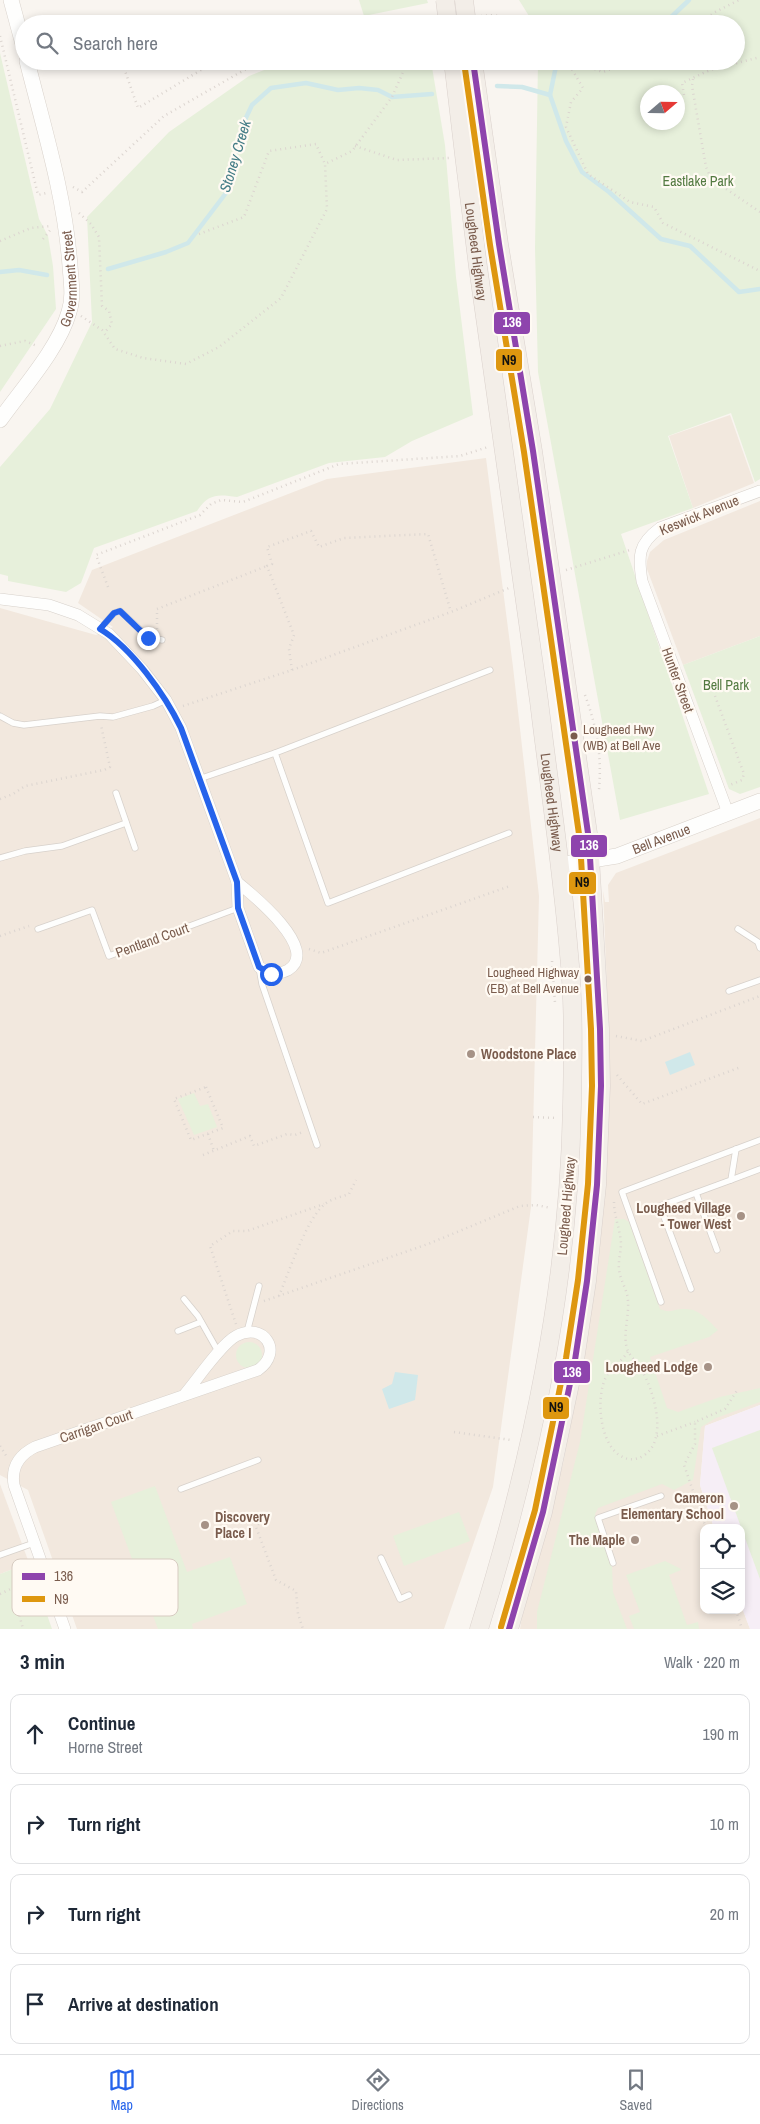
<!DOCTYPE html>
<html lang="en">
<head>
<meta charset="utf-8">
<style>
	:root { --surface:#fff; --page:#f6f6f7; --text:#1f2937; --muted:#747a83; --line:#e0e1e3; --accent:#2563eb }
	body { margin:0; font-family:"Archivo Narrow",sans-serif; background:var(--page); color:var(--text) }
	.controls { position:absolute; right:15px; bottom:15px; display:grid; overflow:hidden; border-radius:10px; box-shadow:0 2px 8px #0003 }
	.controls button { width:45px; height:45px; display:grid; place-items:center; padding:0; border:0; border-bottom:1px solid var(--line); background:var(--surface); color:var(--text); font:25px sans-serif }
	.compass { position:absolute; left:640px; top:85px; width:45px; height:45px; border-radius:50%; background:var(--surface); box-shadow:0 2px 8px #0003; rotate:70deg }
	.stop { position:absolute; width:15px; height:15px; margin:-11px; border:4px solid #2563eb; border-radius:50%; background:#fff }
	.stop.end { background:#2563eb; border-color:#fff; box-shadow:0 1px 5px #0008 }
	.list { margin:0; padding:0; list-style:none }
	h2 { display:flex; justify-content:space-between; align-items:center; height:65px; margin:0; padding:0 20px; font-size:21px }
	h2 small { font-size:16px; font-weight:400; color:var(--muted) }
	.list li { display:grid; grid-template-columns:32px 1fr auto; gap:15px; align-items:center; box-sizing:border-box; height:80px; margin:0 10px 10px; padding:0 10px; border:1px solid var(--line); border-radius:10px }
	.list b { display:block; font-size:19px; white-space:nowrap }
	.list p { margin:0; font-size:16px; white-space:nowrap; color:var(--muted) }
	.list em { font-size:16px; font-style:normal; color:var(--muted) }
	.icon { flex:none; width:28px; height:28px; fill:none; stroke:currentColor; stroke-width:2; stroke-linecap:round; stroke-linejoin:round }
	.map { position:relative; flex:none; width:760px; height:1629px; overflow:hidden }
	.search { position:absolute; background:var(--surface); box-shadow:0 2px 8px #0003; left:15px; right:15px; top:15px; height:55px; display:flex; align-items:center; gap:12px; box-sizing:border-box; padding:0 18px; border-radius:28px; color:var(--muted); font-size:19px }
	.sheet { height:425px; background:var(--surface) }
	nav { display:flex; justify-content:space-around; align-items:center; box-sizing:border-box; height:70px; border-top:1px solid var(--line); background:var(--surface); font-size:14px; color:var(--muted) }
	nav a { display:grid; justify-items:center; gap:2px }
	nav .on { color:var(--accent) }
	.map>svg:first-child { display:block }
	.residential { fill:#f2e8de }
	.education { fill:#f6eef6 }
	.green { fill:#e7f0db; fill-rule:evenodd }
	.water { fill:#d0e8ea }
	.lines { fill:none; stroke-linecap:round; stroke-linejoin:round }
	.stream { stroke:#d0e8ea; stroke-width:4.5 }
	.lane-casing { stroke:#d7d1cb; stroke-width:7 }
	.street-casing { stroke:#d7d1cb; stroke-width:12 }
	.secondary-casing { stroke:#d9d2cb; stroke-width:16 }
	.primary-casing { stroke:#dad1cc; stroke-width:19 }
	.path { stroke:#dcd5d0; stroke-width:2.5; stroke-dasharray:1 4; stroke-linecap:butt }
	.lane { stroke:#fefefd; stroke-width:5.5 }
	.street { stroke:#fefefd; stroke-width:11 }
	.secondary { stroke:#fefefd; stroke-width:15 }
	.primary { stroke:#f3eee8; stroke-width:18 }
	.primary-bridge-casing { stroke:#dad1cc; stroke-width:19; stroke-linecap:butt }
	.primary-bridge { stroke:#f3eee8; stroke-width:18 }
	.bus-1-casing { stroke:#fffaf3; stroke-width:10 }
	.bus-2-casing { stroke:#fffaf3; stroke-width:10 }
	.bus-1 { stroke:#8e44ad; stroke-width:6 }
	.bus-2 { stroke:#de970f; stroke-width:6 }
	.route { stroke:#2563eb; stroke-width:6 }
	.bus-dot { fill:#7a5c4d; stroke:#fffaf3; stroke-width:2 }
	.poi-dot { fill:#a69286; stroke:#fffaf3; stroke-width:2 }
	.labels { text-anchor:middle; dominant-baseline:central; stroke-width:4.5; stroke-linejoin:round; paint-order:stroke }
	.bus-label { font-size:13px; fill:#7a5c4d; stroke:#fffaf3; text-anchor:start }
	.park-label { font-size:14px; fill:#537a41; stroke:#fffaf3 }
	.street-label { font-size:14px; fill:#7a5c4d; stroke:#fffaf3 }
	.poi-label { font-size:14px; font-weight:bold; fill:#7a5c4d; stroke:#fffaf3; text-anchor:end }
	.water-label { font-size:15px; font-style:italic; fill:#437c86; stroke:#fffaf3 }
	.key { fill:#fffaf3; stroke:#d7cbc1; stroke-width:1 }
	.key-label { font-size:14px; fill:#7a5c4d }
	.line-badge { stroke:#fffaf3; stroke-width:2 }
	.badge-label { font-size:14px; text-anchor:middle; font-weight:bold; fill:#fff }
	.pale-badge-label { font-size:14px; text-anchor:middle; font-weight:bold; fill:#111 }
</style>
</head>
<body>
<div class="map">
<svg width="760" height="1629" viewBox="0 0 760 1629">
	<rect width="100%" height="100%" fill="#f9f5f0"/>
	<!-- residential -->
	<g class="residential">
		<path d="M730 415 754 483 693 508 669 436Z"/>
		<path d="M486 458 513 667 539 896 531 1207 493 1487 444 1629H77L28 1490 0 1475V608L96 635 113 627 78 603 92 570 327 479Z"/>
		<path d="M760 501V636L683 665 647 569V561L650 552 664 540Z"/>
		<path d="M760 818V1405L705 1426 700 1485 714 1528H704V1610H741V1605L750 1629H520L523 1610 563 1464 582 1368 609 1037 603 891 605 902H609L608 885 616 873Z"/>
		<path d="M0 1484 29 1563 0 1574Z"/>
	</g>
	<!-- education -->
	<path class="education" d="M760 1405V1629H750L741 1605V1528H714L700 1485 705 1426Z"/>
	<!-- green -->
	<g class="green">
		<path d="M359 0H427L428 3 364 16Z"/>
		<path d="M519 0H760V479L755 482 731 413 668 436 693 508 621 534 709 794 620 820 538 372 535 248 538 61H736V24H534ZM648 92H678V122H648Z"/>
		<path d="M0 53 39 219 48 236 53 266 56 309 0 392Z"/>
		<path d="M287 61H431L445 145 456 277 473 415 412 441 385 457 329 463 237 497C217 494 208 494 197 511L94 548 81 583 66 592 8 581V576L0 574V467L50 409 92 322 87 217 169 132 249 76Z"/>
		<path d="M760 636V787L740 794 729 789 683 665Z"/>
		<path d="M194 1093 200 1106 208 1104 217 1127 194 1135 178 1099Z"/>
		<path d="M615 1219H624L629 1222 660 1309C672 1314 672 1309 684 1309 699 1308 708 1320 718 1330L709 1337 650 1357 667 1408 678 1412 720 1397 760 1388V1402L716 1418 701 1427 693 1480 674 1490 662 1484 598 1508 595 1514 612 1566 613 1592 627 1629H537V1612L580 1442Z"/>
		<circle cx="249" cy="1355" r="13"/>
		<path d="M760 1430V1579L712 1448Z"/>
		<path d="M155 1486 187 1572 230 1557 247 1604 192 1624 193 1629H158L111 1502Z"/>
		<path d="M459 1512 470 1541 404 1566 393 1536Z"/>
		<path d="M665 1561 681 1569V1570L669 1575 687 1625 698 1622 699 1629H634L629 1616 640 1612 626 1575Z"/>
		<path d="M29 1563 52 1629H0V1574Z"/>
	</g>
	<!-- water -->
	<g class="water">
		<path d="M690 1052 695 1065 670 1075 665 1062Z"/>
		<path d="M395 1372 418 1375 415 1400 389 1409 382 1389 392 1384Z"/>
	</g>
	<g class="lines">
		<!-- stream -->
		<g class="stream">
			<path d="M659 24 667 21 689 0"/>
			<path d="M497 86 522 87 550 95 566 141 582 172 609 192 661 239 690 246 739 292 760 289"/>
			<path d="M550 95 556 66"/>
			<path d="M108 269 166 252 188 243 226 193 243 124 252 105 271 88 306 83 338 90 359 88 378 90 392 97 432 94"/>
			<path d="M0 272 19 270 47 275"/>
		</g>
		<defs>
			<g id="lane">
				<path d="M100 629 114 613 120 611 148 637 162 640"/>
				<path d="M490 670 275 753 328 903 509 833"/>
				<path d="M0 716 13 723 24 725 100 716 113 717 153 706 166 700"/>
				<path d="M199 779 275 753"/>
				<path d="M116 793 135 848"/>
				<path d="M0 858 25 851 62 846 126 823"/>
				<path d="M38 929 92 910 109 956 238 908"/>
				<path d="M738 929 758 942 760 948"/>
				<path d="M259 967 262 984 317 1145"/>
				<path d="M729 991 760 980"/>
				<path d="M731 1180 760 1169"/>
				<path d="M696 1193 717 1250"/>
				<path d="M691 1289 660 1206 731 1180 736 1149"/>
				<path d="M184 1299 198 1316 219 1353"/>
				<path d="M661 1302 622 1192 760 1140"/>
				<path d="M178 1331 201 1322"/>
				<path d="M247 1332 259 1286"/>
				<path d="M181 1489 258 1460"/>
				<path d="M0 1555 34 1543"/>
				<path d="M381 1558 400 1599 409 1595"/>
				<path d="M613 1563 598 1518 661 1496"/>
			</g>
			<g id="street">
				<path d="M0 599 49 605 78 615 109 634 142 669 166 700 181 728 237 882"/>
				<path d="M728 813 642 581C638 556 638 544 660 528L760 491"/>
				<path d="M237 882C253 895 321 950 288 970 277 976 269 972 259 967L238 908Z"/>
				<path d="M65 1629 14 1485C11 1467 19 1455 35 1447L258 1370C284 1352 264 1321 236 1336 221 1344 197 1380 184 1395"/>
			</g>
			<g id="secondary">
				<path d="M11 0 24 48"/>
				<path id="s1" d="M0 420C22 389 59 348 69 312 74 297 71 281 70 266 65 196 44 129 27 61"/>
				<path id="s2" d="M560 865 617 856 760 801"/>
			</g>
			<g id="primary">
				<path id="s3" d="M453 61C461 130 469 198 478 267 497 412 520 556 539 701 549 785 562 869 569 954 574 1004 573 1055 572 1105 569 1284 532 1459 479 1629"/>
				<path d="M473 61 499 244 533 451 589 840 600 1029 601 1086 597 1185 587 1281 575 1360 543 1512 509 1629"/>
			</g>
		</defs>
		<!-- lane casing -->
		<use href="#lane" class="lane-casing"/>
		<!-- street casing -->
		<use href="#street" class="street-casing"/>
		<!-- secondary casing -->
		<use href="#secondary" class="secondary-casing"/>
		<!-- primary casing -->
		<use href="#primary" class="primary-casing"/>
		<!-- path -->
		<g class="path">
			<path d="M481 16 495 15 515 24"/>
			<path d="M213 18 215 24"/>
			<path d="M371 24 390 19 433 17"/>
			<path d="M425 24 428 17"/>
			<path d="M699 24 715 12 739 0"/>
			<path d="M0 36 38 195 46 193"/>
			<path d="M236 61 246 69"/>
			<path d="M567 61 583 88 571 102 566 127 588 174 630 202 654 207 663 223 760 271"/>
			<path d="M571 61 603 72 633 61"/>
			<path d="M124 68 138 108 216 61"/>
			<path d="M693 79 692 86 706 167 710 176 713 180 760 212"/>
			<path d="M684 95 682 83 710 70 760 57"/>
			<path d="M355 146 397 160 449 158"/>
			<path d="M73 187 82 192 164 116 260 61"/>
			<path d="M79 213 91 224 99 237 102 306 109 311 112 324 104 333"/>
			<path d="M199 234 244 217 269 151 316 144 325 164"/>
			<path d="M43 239 51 229"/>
			<path d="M0 241 31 228 51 226"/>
			<path d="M81 316 102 330 115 349 143 358 186 364 219 347 281 298 327 209 325 164 352 151 392 97 408 61"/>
			<path d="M0 346 25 341 37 346"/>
			<path d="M566 570 630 550"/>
			<path d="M108 587 96 555 200 515 211 504 221 500 243 502 339 464 460 456 488 447"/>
			<path d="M157 629V609L267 566"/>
			<path d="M292 670 289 649 294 635 267 566 272 564 267 547 311 531 319 547 344 538 428 534 451 612"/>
			<path d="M585 695C597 728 602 755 599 790"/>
			<path d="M715 696 744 774 742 780 730 785"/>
			<path d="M183 706 292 670 451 612 509 588"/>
			<path d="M0 799 13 794 25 786 104 770 110 767 101 725"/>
			<path d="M0 936 29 926"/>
			<path d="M309 949 321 953 510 886"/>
			<path d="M552 961 555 1003"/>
			<path d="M616 1036 642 1041 760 996"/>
			<path d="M617 1075 642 1104 741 1067"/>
			<path d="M206 1087 223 1128 191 1140 174 1099Z"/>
			<path d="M533 1117 557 1118"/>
			<path d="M208 1134 214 1151"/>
			<path d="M203 1155 250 1136 254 1146 287 1134 295 1135 303 1132"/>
			<path d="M614 1202C614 1216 620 1229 621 1243 621 1252 618 1261 619 1269 620 1281 628 1290 628 1302 629 1315 624 1330 626 1344 627 1354 636 1361 641 1369 654 1390 669 1441 643 1456 634 1461 627 1460 619 1455 599 1441 596 1396 606 1377 611 1367 623 1361 628 1351"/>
			<path d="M279 1296C288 1274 307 1218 324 1205 330 1199 341 1197 349 1194L356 1180"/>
			<path d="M264 1301 428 1244 520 1206 536 1205 551 1208"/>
			<path d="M236 1324 210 1246 233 1231H247L324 1204"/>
			<path d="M454 1432 511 1440"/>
			<path d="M657 1436 695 1422"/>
			<path d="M0 1446 7 1457"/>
			<path d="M269 1513 256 1527 276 1580 296 1591 298 1614 303 1629"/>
			<path d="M706 1528 684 1465 695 1444V1422L725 1409 738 1389"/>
			<path d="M21 1581 18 1610 23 1629"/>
			<path d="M0 1594 17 1586 29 1571"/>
			<path d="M736 1610 742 1629"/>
		</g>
		<!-- lane -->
		<use href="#lane" class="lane"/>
		<!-- street -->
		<use href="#street" class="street"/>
		<!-- secondary -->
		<use href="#secondary" class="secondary"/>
		<!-- primary -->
		<use href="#primary" class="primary"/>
		<defs>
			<g id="primary-bridge">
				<path d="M445 0 448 24"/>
				<path d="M464 0 467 24"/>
			</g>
		</defs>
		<!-- primary-bridge casing -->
		<use href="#primary-bridge" class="primary-bridge-casing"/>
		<!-- primary-bridge -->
		<use href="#primary-bridge" class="primary-bridge"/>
		<defs>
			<path id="bus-1" d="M473 61 499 244 533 451 589 840 600 1029 601 1086 597 1185 587 1281 575 1360 543 1512 509 1629"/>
			<path id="bus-2" d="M464 62 490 245 524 452 580 841 591 1029 592 1086 588 1184 578 1280 566 1358 535 1510 501 1627"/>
		</defs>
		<!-- bus-1 casing -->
		<use href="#bus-1" class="bus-1-casing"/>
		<!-- bus-2 casing -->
		<use href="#bus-2" class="bus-2-casing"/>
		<!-- bus-1 -->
		<use href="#bus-1" class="bus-1"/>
		<!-- bus-2 -->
		<use href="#bus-2" class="bus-2"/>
	</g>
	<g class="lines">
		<!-- route -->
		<path class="route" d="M148 638 120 611 114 613 100 629C132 648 165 695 181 728L237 882 238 908 259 967 271 974"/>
	</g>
	<!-- markers -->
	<g class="bus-dot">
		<circle cx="574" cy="736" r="4.5"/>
		<circle cx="588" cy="979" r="4.5"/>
	</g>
	<g class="poi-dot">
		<circle cx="471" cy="1054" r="5"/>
		<circle cx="741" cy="1216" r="5"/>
		<circle cx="708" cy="1367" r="5"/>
		<circle cx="734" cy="1506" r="5"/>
		<circle cx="205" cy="1525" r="5"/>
		<circle cx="635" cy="1540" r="5"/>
	</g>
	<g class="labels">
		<!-- bus labels -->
		<g class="bus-label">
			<text x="583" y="729">Lougheed Hwy<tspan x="583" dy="16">(WB) at Bell Ave</tspan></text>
			<text x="579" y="972" text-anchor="end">Lougheed Highway<tspan x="579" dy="16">(EB) at Bell Avenue</tspan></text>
		</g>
		<!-- park labels -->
		<g class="park-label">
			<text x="698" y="181">Eastlake Park</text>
			<text x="726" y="685">Bell Park</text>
		</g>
		<!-- street labels -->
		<g class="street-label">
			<text stroke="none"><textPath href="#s3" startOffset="192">Lougheed Highway</textPath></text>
			<text stroke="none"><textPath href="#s1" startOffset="162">Government Street</textPath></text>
			<text transform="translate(699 515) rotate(-22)">Keswick Avenue</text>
			<text transform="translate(678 680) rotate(70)">Hunter Street</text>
			<text stroke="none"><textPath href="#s3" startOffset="748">Lougheed Highway</textPath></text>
			<text stroke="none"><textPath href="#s2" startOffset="105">Bell Avenue</textPath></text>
			<text transform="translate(152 940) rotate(-20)">Pentland Court</text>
			<text transform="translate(566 1206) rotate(-85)">Lougheed Highway</text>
			<text transform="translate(96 1426) rotate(-19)">Carrigan Court</text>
		</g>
		<!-- poi labels -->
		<g class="poi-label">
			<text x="481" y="1054" text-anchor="start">Woodstone Place</text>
			<text x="731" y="1208">Lougheed Village<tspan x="731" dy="16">- Tower West</tspan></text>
			<text x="698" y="1367">Lougheed Lodge</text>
			<text x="724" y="1498">Cameron<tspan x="724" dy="16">Elementary School</tspan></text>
			<text x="215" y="1517" text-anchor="start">Discovery<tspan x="215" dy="16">Place I</tspan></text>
			<text x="625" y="1540">The Maple</text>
		</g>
		<!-- water labels -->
		<g class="water-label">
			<text transform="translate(235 156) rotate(-73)">Stoney Creek</text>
		</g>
	</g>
	<!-- legend -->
	<rect x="12" y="1559" width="166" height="57" rx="8" class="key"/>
	<rect x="22" y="1573" width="23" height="7" fill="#8e44ad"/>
	<rect x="22" y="1596" width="23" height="6" fill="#de970f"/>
	<g class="key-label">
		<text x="54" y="1581">136</text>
		<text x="54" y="1604">N9</text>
	</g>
	<g class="line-badge">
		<rect x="493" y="311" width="38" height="24" rx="5" fill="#8e44ad"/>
		<rect x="495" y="348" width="28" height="24" rx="5" fill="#de970f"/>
		<rect x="570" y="834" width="38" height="24" rx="5" fill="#8e44ad"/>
		<rect x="568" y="871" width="29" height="24" rx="5" fill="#de970f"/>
		<rect x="553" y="1360" width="38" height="24" rx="5" fill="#8e44ad"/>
		<rect x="542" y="1396" width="28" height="24" rx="5" fill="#de970f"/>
	</g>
	<g class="badge-label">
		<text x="512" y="327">136</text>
		<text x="589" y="850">136</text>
		<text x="572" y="1377">136</text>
	</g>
	<g class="pale-badge-label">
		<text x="509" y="365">N9</text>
		<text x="582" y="887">N9</text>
		<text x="556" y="1412">N9</text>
	</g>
</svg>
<div class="controls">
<button><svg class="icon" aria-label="locate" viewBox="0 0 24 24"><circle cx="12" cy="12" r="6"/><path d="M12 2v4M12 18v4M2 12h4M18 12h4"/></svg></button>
<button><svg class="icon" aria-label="layers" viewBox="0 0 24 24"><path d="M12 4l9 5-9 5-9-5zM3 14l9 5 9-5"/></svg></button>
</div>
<svg class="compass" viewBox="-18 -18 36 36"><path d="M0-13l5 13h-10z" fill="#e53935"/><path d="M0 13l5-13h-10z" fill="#747a83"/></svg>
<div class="stop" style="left:271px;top:974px"></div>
<div class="stop end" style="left:148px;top:638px"></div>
<div class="search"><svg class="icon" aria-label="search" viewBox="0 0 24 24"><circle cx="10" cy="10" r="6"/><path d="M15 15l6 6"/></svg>Search here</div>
</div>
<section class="sheet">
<h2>3 min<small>Walk · 220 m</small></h2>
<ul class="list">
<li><svg class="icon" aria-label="ahead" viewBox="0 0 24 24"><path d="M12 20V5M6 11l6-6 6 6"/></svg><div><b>Continue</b><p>Horne Street</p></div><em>190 m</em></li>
<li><svg class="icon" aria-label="right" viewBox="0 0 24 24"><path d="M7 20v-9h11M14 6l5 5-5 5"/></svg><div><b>Turn right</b></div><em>10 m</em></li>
<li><svg class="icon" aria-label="right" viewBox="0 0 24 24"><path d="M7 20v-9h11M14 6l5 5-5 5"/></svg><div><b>Turn right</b></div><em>20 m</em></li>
<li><svg class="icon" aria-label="arrive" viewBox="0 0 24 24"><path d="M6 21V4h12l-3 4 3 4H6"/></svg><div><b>Arrive at destination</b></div></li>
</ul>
</section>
<nav>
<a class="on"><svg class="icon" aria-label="map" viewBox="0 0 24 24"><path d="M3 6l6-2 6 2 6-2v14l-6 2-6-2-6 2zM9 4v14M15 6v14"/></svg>Map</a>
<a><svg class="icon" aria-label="directions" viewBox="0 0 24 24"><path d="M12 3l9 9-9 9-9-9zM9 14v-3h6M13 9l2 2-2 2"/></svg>Directions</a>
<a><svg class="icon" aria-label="saved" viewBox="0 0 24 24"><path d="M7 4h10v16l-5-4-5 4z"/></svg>Saved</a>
</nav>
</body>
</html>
